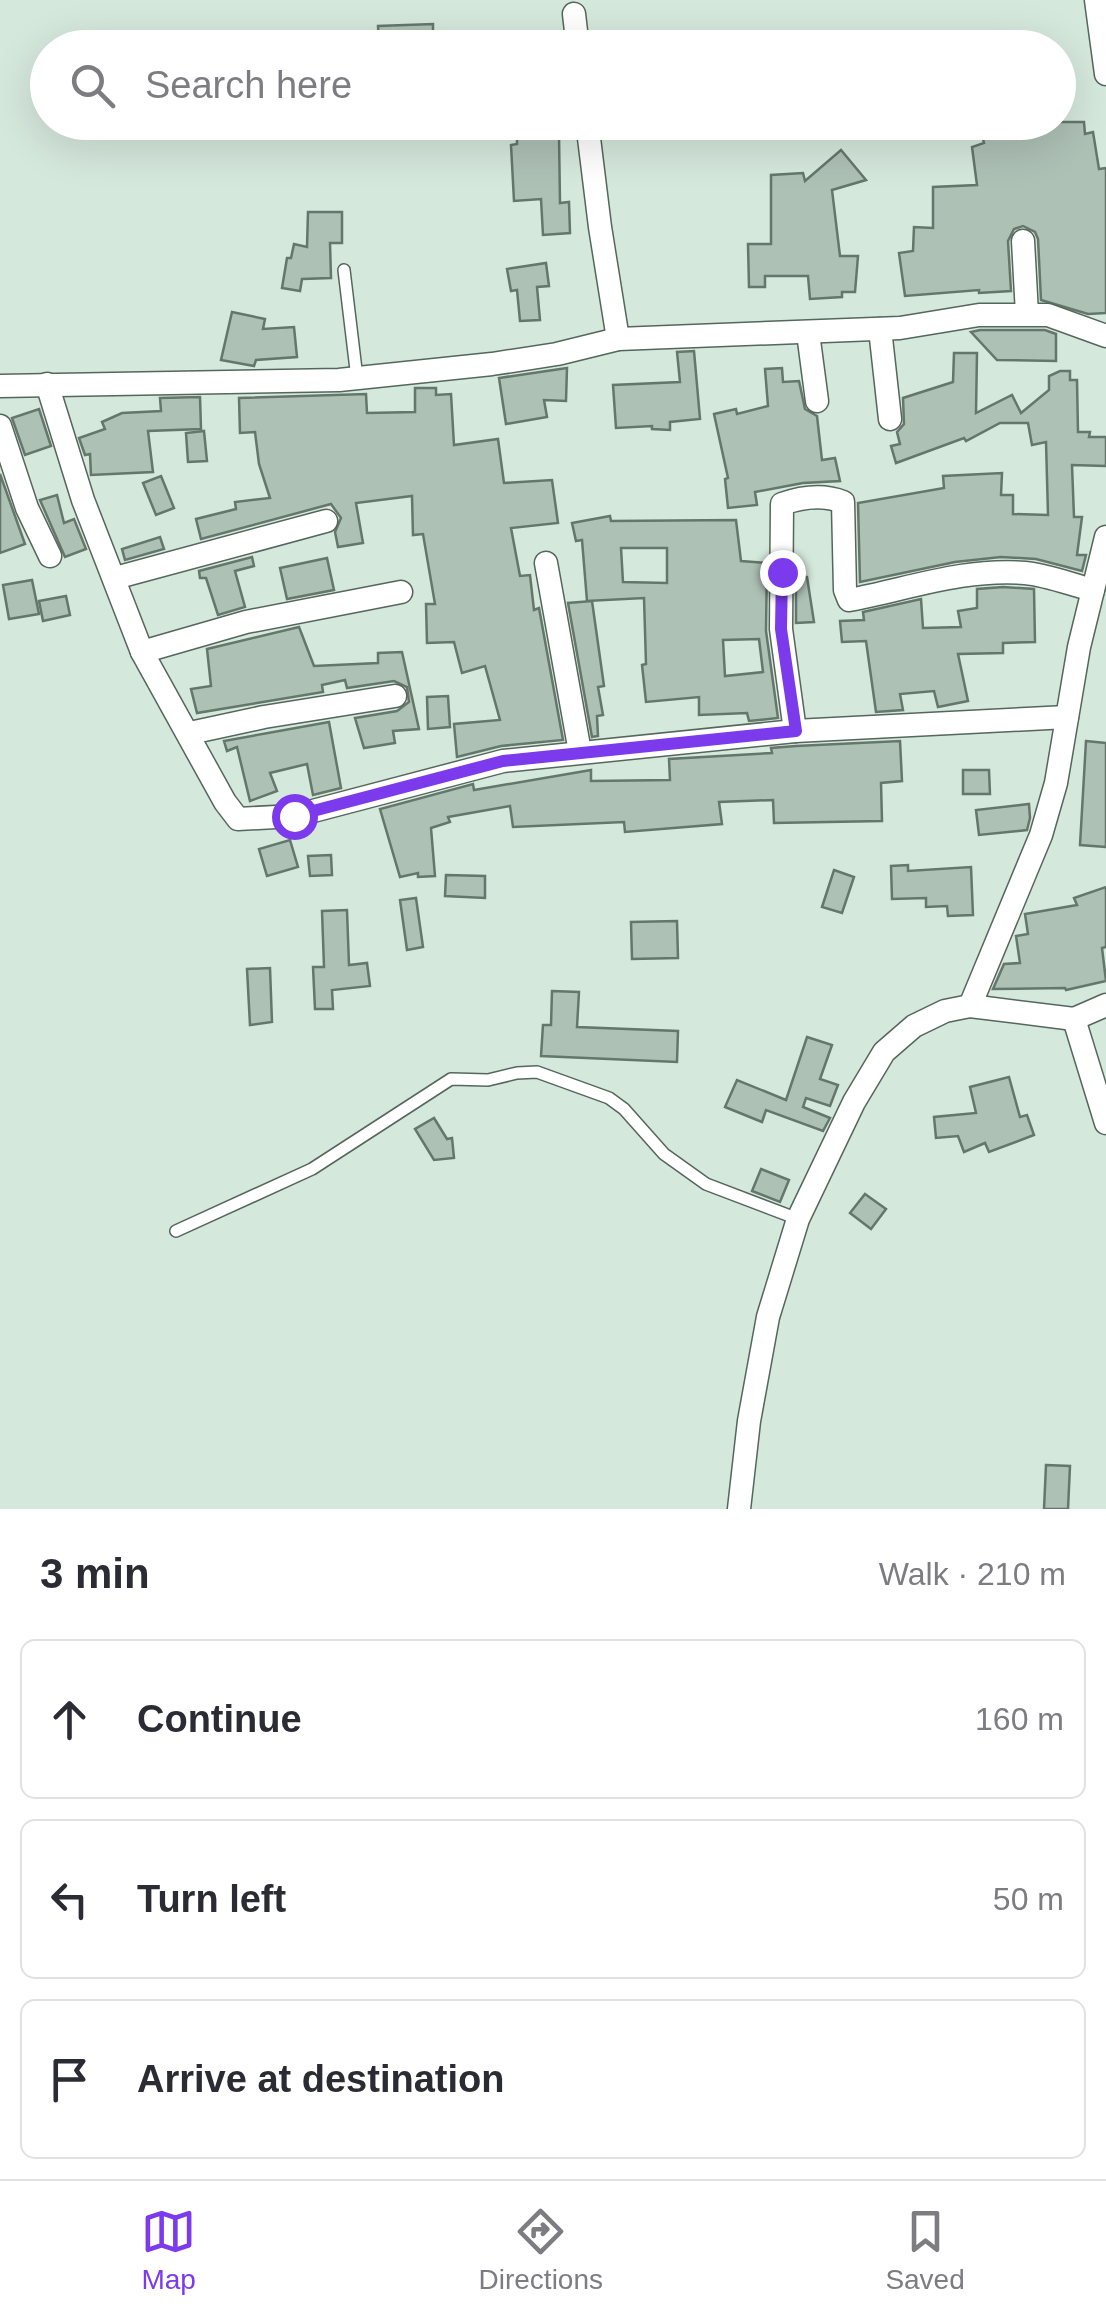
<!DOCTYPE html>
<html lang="en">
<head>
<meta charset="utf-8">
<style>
	:root { --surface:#fff; --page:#f2f2f3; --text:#2b2b33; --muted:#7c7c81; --line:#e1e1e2; --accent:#7c3aed }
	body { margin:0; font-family:Arial,sans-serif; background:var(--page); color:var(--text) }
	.stop { position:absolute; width:30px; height:30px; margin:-22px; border:8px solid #7c3aed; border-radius:50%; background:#fff }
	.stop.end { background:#7c3aed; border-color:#fff; box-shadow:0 2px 10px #0008 }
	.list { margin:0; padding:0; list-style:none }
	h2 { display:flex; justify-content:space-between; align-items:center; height:130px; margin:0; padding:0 40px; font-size:42px }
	h2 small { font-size:32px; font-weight:400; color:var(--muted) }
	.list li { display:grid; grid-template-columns:65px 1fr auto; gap:30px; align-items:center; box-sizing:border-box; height:160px; margin:0 20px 20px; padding:0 20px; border:2px solid var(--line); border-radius:15px }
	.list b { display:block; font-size:38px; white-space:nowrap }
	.list em { font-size:32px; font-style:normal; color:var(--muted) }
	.icon { flex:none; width:55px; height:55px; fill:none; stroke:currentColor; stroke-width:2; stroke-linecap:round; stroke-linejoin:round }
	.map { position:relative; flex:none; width:1106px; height:1509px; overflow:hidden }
	.search { position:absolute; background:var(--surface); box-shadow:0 10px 40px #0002; left:30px; right:30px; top:30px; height:110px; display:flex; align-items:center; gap:25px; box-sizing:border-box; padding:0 35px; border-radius:55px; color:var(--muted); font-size:38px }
	.sheet { height:670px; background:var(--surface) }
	nav { display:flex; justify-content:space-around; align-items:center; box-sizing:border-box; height:140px; border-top:2px solid var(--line); background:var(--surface); font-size:28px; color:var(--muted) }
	nav a { display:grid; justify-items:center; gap:5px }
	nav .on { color:var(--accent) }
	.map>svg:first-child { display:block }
	.building { fill:#aec1b5; stroke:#65766b; stroke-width:2.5; fill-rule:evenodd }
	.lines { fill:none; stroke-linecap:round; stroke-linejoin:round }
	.lane-casing { stroke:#55665c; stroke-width:14 }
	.street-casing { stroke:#55665c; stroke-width:25 }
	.lane { stroke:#fff; stroke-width:11 }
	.street { stroke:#fff; stroke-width:22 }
	.route { stroke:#7c3aed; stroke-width:12 }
</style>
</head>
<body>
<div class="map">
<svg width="1106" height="1509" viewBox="0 0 1106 1509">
	<rect width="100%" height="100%" fill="#d5e8dc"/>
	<!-- building -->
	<g class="building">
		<path d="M433 24V45L379 47 378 26Z"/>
		<path d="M979 122H1084L1085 134 1093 132 1099 169 1106 168V313L1088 314 1041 300 1038 239 1035 232 1023 226 1014 229 1008 241 1011 291 979 293V290L905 296 899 253 913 251 914 227 933 228V187L977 185 972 147 984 143Z"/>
		<path d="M559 135 560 203 569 202 570 233 543 235 541 199 514 201 511 145 517 144V136Z"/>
		<path d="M841 150 866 180 832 190 840 256H858L855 292H842V297L810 299 808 276H765V287H749L748 244H771V175L803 173 805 181Z"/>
		<path d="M308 212H342V243H330L331 278 302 279 300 291 282 288 287 258H291L294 244 307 247Z"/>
		<path d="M546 263 549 286 537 287 540 320 520 321 517 290 511 291 507 269Z"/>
		<path d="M232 312 265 319 263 329 294 327 297 357 256 360 254 366 221 360Z"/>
		<path d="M980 330H1045L1056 334V361L997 360 971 332Z"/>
		<path d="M694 351 700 419 670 422V430L652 429V426L616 428 613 385 680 382 677 352Z"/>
		<path d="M954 353H977L976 413 1012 395 1021 413 1049 390V376L1060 371H1070V380H1077L1078 432H1090L1089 437H1106V466L1072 465 1074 517H1082L1077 555H1086L1082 571 1036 559 1001 557 955 562 860 582 858 503 944 488 943 476 1002 473 1001 495H1013V514L1048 515 1046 442 1032 445 1028 423H1000L966 441 964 438 896 463 891 446 900 444 897 432 904 424 903 398 953 382Z"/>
		<path d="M567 368 566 401 544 400 547 417 506 424 499 378Z"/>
		<path d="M782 368 783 382 799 381 805 409 817 416 822 460 835 458 840 481 803 483 755 492 757 505 728 508 725 479 728 478 714 414 736 409 737 414 768 406 765 369Z"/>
		<path d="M415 388H436V395L451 394 454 445 498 439 504 483 552 480 558 523 511 528 520 576 530 575 534 610 539 608 563 740 501 746 457 757 454 724 500 720 485 666 462 673 454 642 427 643 426 604H435L423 534 413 535 412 496 356 503 363 543 338 547 335 532 341 518 331 504 201 539 196 519 236 509 235 502 270 498 259 464 255 432 240 433 239 398 366 394 367 413 415 412Z"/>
		<path d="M200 397 201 429 148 431 153 472 91 475 90 454 85 455 79 438 105 429 102 422 122 413 161 411 160 398Z"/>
		<path d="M39 409 51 446 25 455 12 418Z"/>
		<path d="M204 431 207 461 188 462 186 433Z"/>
		<path d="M0 474 25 544 0 553Z"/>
		<path d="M161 476 174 508 156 515 143 483Z"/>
		<path d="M57 495 64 523 74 519 86 549 65 557 40 500Z"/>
		<path d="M610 516 611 521 736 520 741 561 767 563 766 631 778 718 749 721 747 713 699 715V697L646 702 642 665 646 664 644 598 587 601 582 540 576 541 572 523ZM621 548H667V583L623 582ZM759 639 763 672 725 676 723 640Z"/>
		<path d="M160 537 164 549 125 560 122 549Z"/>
		<path d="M252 557 254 566 235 571 245 607 218 615 206 578H200L199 571Z"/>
		<path d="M327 558 334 590 287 599 280 568Z"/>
		<path d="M807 577 814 622 796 623V578Z"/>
		<path d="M32 580 39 614 9 619 3 585Z"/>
		<path d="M1003 587 1034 589 1035 642 1003 643V653L958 654 968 701 938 707 934 691 900 694 903 710 876 712 866 641 842 642 840 621 864 620 863 612 921 599 923 628 961 627 958 611 977 608V589Z"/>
		<path d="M66 596 70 615 43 621 39 601Z"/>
		<path d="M592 601 604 686 598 687 603 715 597 716 598 736 592 737 568 603Z"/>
		<path d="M299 627 314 666 378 663V653L402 652 419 729 393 731 395 743 364 748 355 718 397 711 409 702 407 687 394 681 347 688 345 680 322 685 323 692 197 713 191 689 211 686 207 649Z"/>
		<path d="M448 696 450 727 428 729 427 697Z"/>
		<path d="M329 722 341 788 313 795 307 764 270 773 277 791 250 801 237 747 227 751 224 741Z"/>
		<path d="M900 741 902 781 881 783 882 821 774 823 773 800 719 802 722 824 625 832 624 822 513 827 510 806 448 817 450 822 431 828 435 876 418 877V873L400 877 380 809 473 784 474 790 591 770V781L670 780 669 759 772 753 771 748 796 746Z"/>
		<path d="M1086 741 1106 743V847L1080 845Z"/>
		<path d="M963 770H989L990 794H963Z"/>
		<path d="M1029 804 1030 818 1027 830 979 835 976 810Z"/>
		<path d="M290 840 298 867 267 876 259 849Z"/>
		<path d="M331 855 332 875 310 876 308 856Z"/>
		<path d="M908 865V871L971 867 973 915 948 916 947 906 926 907V898L892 899 891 866Z"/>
		<path d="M834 870 854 877 842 913 822 907Z"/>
		<path d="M446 875 485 876V898L445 896Z"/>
		<path d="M1106 887V947L1102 948 1106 981 1066 990 1065 988 993 989 1004 964 1020 963 1016 936 1028 934 1025 914 1077 905 1074 898Z"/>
		<path d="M416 898 423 947 407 950 400 900Z"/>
		<path d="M347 910 349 965 367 963 370 986 332 990 333 1009H315L313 967H324L322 911Z"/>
		<path d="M677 921 678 958 632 959 631 922Z"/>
		<path d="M270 968 272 1022 250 1025 247 969Z"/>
		<path d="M552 991 579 992 577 1027 678 1031 677 1062 541 1056 543 1025H551Z"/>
		<path d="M807 1037 832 1045 820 1079 838 1085 830 1106 806 1098 803 1107 830 1118 823 1131 766 1110 762 1122 725 1107 737 1080 786 1100Z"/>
		<path d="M1009 1077 1020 1117 1027 1115 1034 1135 989 1152 985 1143 964 1152 958 1136 936 1138 934 1117 976 1113 970 1087Z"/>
		<path d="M434 1118 447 1139 452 1138 454 1158 434 1160 415 1129Z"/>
		<path d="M761 1169 789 1180 780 1202 752 1191Z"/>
		<path d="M865 1194 886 1209 871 1229 850 1213Z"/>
		<path d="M1046 1465 1070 1466 1068 1509H1044Z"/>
	</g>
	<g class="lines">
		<defs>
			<g id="lane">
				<path d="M344 270 357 378"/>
				<path d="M176 1231 312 1169 451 1079 488 1080 517 1073 537 1072 609 1098 624 1109 664 1154 706 1184 798 1219"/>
			</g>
			<g id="street">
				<path d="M1096 0 1106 74"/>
				<path d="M574 14 578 48"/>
				<path d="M587 122 600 227 618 339"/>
				<path d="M1023 241 1027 314"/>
				<path d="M880 329 890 419"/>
				<path d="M808 333 817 401"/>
				<path d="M47 384 83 500 142 652 225 802 238 819 294 816 503 761 795 731 1067 717"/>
				<path d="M0 386 339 380 492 364 557 354 618 339 900 328 979 315H1048L1106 336"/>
				<path d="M0 426 27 508 50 556"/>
				<path d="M546 563 580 752"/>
				<path d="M115 578 326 521"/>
				<path d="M142 652 246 622 401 592"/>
				<path d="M795 731 781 629 782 504C802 497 823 494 843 502L845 590 849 600C908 589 964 568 1025 573 1048 575 1072 585 1093 590"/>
				<path d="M190 733 264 717 395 696"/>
				<path d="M970 1006 1041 835 1056 783 1079 647 1106 537"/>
				<path d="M1074 1019 1106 1123"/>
				<path d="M739 1509 749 1421 768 1317 798 1219 854 1102 884 1052 914 1026 945 1011 970 1006 1074 1019 1106 1005"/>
			</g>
		</defs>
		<!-- lane casing -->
		<use href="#lane" class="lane-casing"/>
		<!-- street casing -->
		<use href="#street" class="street-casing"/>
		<!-- lane -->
		<use href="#lane" class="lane"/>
		<!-- street -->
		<use href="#street" class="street"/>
	</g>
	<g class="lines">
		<!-- route -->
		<path class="route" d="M294 816 503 761 796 731 781 629 782 572"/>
	</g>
</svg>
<div class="stop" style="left:294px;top:816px"></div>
<div class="stop end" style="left:782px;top:572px"></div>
<div class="search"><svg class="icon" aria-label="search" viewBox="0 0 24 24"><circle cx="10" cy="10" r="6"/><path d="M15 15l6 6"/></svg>Search here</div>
</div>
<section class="sheet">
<h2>3 min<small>Walk · 210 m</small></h2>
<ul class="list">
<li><svg class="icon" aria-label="ahead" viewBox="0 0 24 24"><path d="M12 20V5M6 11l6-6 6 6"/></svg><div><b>Continue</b></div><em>160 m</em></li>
<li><svg class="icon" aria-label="left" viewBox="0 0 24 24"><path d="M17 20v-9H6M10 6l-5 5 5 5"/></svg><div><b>Turn left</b></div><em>50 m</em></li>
<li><svg class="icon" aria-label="arrive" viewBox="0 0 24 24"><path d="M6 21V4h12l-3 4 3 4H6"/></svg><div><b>Arrive at destination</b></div></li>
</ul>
</section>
<nav>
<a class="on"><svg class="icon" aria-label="map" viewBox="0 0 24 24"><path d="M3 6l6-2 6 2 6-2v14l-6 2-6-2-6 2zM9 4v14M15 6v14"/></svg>Map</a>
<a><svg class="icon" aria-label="directions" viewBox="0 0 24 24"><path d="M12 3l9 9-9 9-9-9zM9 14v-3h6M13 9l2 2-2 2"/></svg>Directions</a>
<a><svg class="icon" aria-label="saved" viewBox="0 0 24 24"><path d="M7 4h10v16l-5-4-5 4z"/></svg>Saved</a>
</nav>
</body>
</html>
